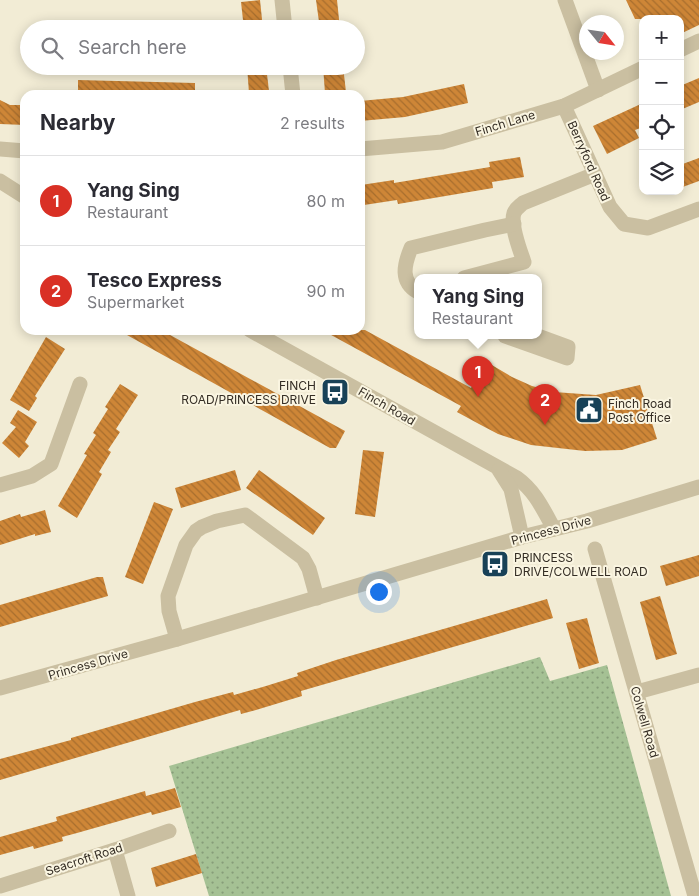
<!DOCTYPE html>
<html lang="en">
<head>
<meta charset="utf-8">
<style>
	:root { --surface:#fff; --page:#f7f7f7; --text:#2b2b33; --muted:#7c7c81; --line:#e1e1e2; --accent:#d93025 }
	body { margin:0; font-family:Inter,sans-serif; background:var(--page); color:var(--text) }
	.controls { position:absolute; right:15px; top:15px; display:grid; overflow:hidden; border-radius:10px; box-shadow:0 2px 12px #0003 }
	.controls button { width:45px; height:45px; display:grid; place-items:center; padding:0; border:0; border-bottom:1px solid var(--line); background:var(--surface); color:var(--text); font:25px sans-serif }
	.compass { position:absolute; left:579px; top:15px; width:45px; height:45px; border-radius:50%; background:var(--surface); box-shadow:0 2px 12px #0003; rotate:120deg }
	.you { position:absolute; left:378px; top:591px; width:18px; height:18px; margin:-12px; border:4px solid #fff; border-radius:50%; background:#1a73e8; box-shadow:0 0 0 8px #1a73e833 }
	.badge { display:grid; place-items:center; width:32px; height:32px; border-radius:50%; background:var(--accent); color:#fff; font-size:16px; font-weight:700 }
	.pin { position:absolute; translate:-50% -41px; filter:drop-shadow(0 1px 2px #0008) }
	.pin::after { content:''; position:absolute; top:26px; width:18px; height:15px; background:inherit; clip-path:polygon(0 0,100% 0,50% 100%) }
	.popup { position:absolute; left:414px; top:274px; width:128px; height:65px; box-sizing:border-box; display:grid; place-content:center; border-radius:10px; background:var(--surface); filter:drop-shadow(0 1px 4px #0005); font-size:16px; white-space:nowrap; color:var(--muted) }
	.popup b { font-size:19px; color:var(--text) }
	.popup::after { content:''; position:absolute; left:50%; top:100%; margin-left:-10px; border:10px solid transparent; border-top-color:var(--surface) }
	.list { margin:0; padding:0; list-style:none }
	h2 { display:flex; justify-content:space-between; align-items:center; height:65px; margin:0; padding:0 20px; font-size:21px }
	h2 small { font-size:16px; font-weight:400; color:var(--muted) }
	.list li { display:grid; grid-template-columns:32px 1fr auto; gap:15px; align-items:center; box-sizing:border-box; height:90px; padding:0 20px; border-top:1px solid var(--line) }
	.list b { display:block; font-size:19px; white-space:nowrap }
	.list p { margin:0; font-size:16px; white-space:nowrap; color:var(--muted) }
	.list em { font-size:16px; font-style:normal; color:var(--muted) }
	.icon { flex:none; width:28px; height:28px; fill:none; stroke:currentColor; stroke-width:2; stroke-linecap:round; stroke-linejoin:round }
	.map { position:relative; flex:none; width:699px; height:896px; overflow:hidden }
	.search { position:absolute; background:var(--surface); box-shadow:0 2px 12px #0003; left:20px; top:20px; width:345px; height:55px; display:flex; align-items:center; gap:12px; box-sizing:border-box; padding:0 18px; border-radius:28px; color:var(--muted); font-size:19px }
	.panel { position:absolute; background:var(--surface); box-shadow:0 2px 12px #0003; left:20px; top:90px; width:345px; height:245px; border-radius:15px }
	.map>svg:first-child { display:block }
	.grass { fill:url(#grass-dots) }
	.building { fill:url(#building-back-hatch) }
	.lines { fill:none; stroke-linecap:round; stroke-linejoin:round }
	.minor { stroke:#cabfa1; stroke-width:15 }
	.labels { text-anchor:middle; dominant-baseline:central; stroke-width:4; stroke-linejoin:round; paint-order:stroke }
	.street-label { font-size:12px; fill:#342d24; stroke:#faf5e1 }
	.poi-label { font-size:12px; fill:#342d24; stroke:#faf5e1; text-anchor:start }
</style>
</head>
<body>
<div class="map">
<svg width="699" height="896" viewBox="0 0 699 896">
	<defs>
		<pattern id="grass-dots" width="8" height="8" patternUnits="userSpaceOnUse" patternTransform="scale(1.25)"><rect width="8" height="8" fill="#a5c194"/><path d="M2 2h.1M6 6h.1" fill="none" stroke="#879d79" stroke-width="1.8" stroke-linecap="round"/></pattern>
		<pattern id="building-back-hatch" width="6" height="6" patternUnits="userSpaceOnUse" patternTransform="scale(1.25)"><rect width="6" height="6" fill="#ce8637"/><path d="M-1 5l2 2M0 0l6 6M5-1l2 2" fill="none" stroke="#a86e2e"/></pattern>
	</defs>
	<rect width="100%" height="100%" fill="#f2ecd5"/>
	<!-- grass -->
	<path class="grass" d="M540 657 550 681 607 665 671 896H209L169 766Z"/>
	<!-- building -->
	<g class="building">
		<path d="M260 0 263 29H244L241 2Z"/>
		<path d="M316 0H337L340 29H320Z"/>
		<path d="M626 0H699V25L680 34V19H635Z"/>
		<path d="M247 66H266L269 91 249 93Z"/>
		<path d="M323 66H343L346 92 325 93Z"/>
		<path d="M699 78V102L680 110V86Z"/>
		<path d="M78 80 195 83V95H78Z"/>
		<path d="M464 84 468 103 405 117 360 121V101L403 97Z"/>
		<path d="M0 100 10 105H25V125L0 124Z"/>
		<path d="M643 103V127L635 130 639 138 607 154 593 126Z"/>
		<path d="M520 157 524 177 492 182 493 188 398 204 397 200 364 205 361 185 394 180V183L490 167 489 162Z"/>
		<path d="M699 158V181L680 188V165Z"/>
		<path d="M118 330H161L345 431 336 448H330Z"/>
		<path d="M322 330H365L471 388 485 361 512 377 532 386 554 392 596 395 640 385 657 439 622 450 585 451 531 445 498 434 479 424 457 412 461 406Z"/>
		<path d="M46 337 65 349 35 396 37 398 29 411 10 400Z"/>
		<path d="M120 384 138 395 116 429 120 432 108 450 111 452 99 472 102 474 77 518 58 506 87 455 84 454 96 435 93 433 108 409 105 407Z"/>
		<path d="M18 410 37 422 25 442 29 446 19 458 2 443 16 427 10 423Z"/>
		<path d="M363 450 384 452 375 517 355 514Z"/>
		<path d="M235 470 241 490 181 508 175 488Z"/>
		<path d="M259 470 325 518 313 535 246 488Z"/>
		<path d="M154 502 173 509 143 584 125 577Z"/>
		<path d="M45 510 51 532 35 536V534L0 545V521L20 514 21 517Z"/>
		<path d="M699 555V576L666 586 660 566Z"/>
		<path d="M97 577H103L108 596 0 627V605Z"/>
		<path d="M660 596 677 654 656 660 640 602Z"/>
		<path d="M547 599 553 618 301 691 302 696 256 710 241 714 240 710 0 780V759L71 740V738L195 702 233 692 234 695 266 686 298 676 297 673 336 660Z"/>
		<path d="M587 618 599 663 579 669 566 623Z"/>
		<path d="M175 788 181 807 152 815 151 812 77 833 62 837 63 841 34 849 33 846 0 855V837L57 821 56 817 145 791 146 796Z"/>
		<path d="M196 854 202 873 156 887 151 868Z"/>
	</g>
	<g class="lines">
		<!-- minor -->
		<g class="minor">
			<path d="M282 0 285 29"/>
			<path d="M565 0 598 90"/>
			<path d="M680 50 699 41"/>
			<path d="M290 66 293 95"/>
			<path d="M564 106 610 207 624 224 648 228 699 209"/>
			<path d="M0 149 25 151"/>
			<path d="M360 149 442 142 564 106 643 68"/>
			<path d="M0 181 25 197"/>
			<path d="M464 278 524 262C520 250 510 225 514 213 516 208 520 206 523 203L595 174"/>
			<path d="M418 292C400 282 404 265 411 248L485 230 514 224"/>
			<path d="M250 330 517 478C535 491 543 509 554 529"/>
			<path d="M505 336 567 358 568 347 538 336"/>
			<path d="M499 470 511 489 522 537"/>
			<path d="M0 485 32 476 51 464 80 384"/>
			<path d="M595 549 695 896"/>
			<path d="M177 639 169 611 168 596 186 545 196 531 202 527 217 521 245 515 303 558 309 569 317 598"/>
			<path d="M0 688 177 639 522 537 587 521 699 487"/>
			<path d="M637 692 699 675"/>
			<path d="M115 850 128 896"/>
			<path d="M0 886 115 850 169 831"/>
		</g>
	</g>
	<!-- icons -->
	<defs>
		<symbol id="bus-square" viewBox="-11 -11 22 22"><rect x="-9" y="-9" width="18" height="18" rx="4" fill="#184157" stroke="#faf5e1"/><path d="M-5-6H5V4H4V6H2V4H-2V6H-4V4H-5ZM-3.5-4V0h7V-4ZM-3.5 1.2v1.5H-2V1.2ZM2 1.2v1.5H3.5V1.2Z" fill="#fff"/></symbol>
		<symbol id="civic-square" viewBox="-11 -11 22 22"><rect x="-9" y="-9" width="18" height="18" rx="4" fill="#184157" stroke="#faf5e1"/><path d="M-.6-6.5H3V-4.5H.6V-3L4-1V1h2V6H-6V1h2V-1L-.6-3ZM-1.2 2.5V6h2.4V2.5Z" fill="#fff"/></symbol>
	</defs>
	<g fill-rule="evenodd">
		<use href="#bus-square" x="319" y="376" width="32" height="32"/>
		<use href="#civic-square" x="573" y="394" width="32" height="32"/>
		<use href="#bus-square" x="479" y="548" width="32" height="32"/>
	</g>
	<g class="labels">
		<!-- street labels -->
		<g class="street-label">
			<text transform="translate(505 123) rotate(-17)">Finch Lane</text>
			<text transform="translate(589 161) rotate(66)">Berryford Road</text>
			<text transform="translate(387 406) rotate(30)">Finch Road</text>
			<text transform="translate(551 530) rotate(-15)">Princess Drive</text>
			<text transform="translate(88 664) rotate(-16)">Princess Drive</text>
			<text transform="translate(645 722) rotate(74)">Colwell Road</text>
			<text transform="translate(84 859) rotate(-18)">Seacroft Road</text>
		</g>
		<!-- poi labels -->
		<g class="poi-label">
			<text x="316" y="385" text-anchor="end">FINCH<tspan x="316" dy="14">ROAD/PRINCESS DRIVE</tspan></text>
			<text x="608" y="403">Finch Road<tspan x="608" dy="14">Post Office</tspan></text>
			<text x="514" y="557">PRINCESS<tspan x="514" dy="14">DRIVE/COLWELL ROAD</tspan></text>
		</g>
	</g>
</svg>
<div class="controls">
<button>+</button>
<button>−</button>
<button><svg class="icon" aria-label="locate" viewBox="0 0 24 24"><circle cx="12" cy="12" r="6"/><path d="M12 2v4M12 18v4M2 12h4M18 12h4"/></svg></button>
<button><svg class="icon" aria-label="layers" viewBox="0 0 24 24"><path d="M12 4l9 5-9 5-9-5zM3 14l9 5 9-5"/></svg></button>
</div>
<svg class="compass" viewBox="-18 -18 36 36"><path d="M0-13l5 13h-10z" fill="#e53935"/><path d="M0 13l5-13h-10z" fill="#7c7c81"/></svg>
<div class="you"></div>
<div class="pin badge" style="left:478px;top:397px">1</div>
<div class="popup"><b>Yang Sing</b>Restaurant</div>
<div class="pin badge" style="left:545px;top:425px">2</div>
<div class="search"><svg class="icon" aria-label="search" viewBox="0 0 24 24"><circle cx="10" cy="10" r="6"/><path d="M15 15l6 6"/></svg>Search here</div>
<section class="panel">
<h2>Nearby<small>2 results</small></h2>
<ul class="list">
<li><span class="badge">1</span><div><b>Yang Sing</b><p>Restaurant</p></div><em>80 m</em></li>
<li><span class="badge">2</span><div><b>Tesco Express</b><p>Supermarket</p></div><em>90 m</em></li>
</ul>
</section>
</div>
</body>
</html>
